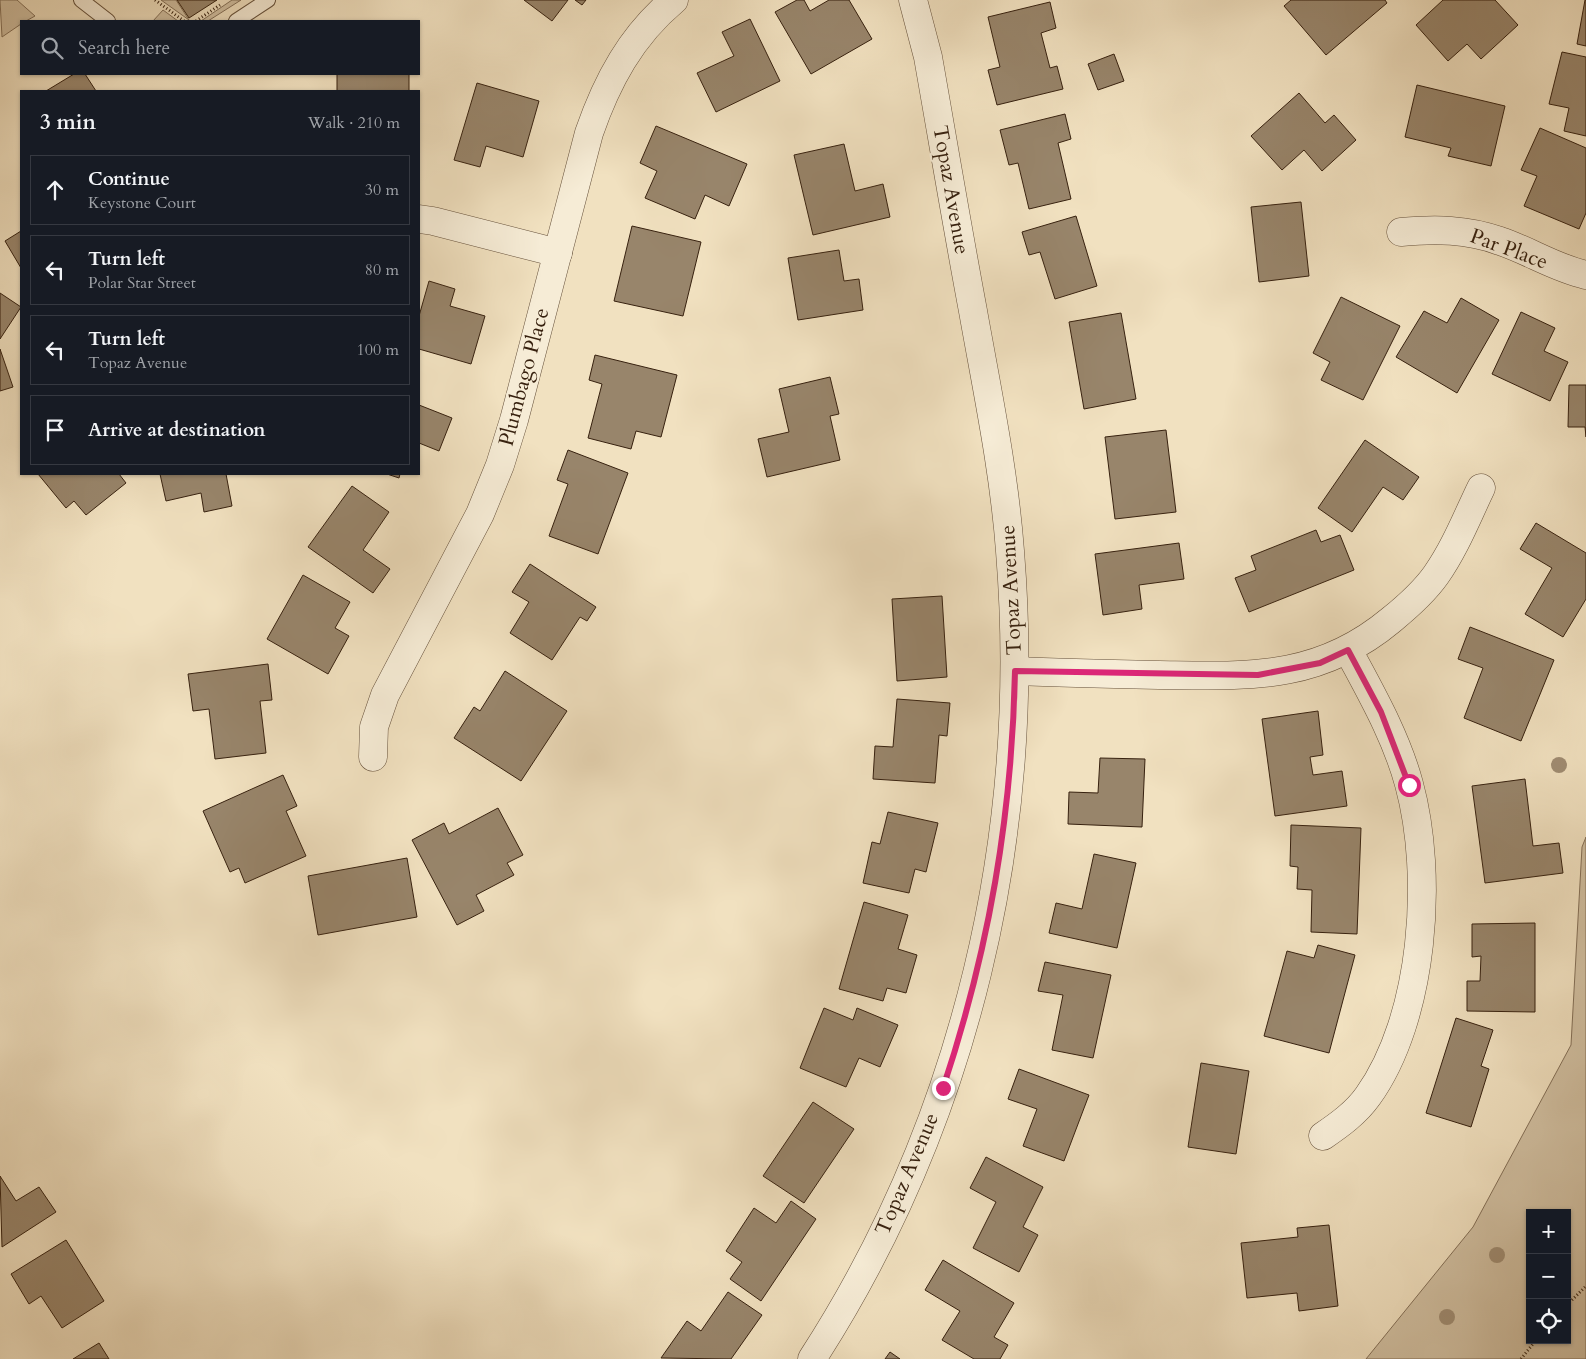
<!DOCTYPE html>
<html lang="en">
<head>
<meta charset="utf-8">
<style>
	:root { --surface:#171b24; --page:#242831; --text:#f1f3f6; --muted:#9ea1a6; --line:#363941 }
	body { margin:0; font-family:Cardo,serif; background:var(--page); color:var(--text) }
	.controls { position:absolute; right:15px; bottom:15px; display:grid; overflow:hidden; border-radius:0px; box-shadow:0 1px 4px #0004 }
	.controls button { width:45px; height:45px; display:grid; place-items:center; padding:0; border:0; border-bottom:1px solid var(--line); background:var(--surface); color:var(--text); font:25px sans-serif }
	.stop { position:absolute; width:15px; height:15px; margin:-11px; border:4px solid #db2777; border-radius:50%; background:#fff }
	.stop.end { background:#db2777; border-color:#fff; box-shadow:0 1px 5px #0008 }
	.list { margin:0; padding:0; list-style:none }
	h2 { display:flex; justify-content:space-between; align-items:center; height:65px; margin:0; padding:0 20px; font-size:21px }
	h2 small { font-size:16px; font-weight:400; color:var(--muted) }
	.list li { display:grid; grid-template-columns:32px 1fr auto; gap:15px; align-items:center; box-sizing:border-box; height:70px; margin:0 10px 10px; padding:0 10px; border:1px solid var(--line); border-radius:0px }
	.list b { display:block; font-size:19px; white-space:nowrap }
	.list p { margin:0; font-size:16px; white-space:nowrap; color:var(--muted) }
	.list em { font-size:16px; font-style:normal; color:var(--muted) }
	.icon { flex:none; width:28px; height:28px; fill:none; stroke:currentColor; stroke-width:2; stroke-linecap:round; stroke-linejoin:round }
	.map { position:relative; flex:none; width:1586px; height:1359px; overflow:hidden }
	.search { position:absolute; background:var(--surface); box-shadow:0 1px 4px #0004; left:20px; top:20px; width:400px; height:55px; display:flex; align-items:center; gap:12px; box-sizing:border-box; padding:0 18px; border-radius:0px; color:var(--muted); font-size:19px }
	.panel { position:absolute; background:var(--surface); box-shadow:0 1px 4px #0004; left:20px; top:90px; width:400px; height:385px; border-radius:0px }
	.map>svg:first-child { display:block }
	.green { fill:#d1c0a2; stroke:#847058; fill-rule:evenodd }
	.building { fill:#98856b; stroke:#37210f }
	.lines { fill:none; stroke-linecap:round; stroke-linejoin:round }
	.service-casing { stroke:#66513b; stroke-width:16 }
	.minor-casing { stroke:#66513b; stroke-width:29 }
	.path { stroke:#37210f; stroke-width:3; stroke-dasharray:1 2.5; stroke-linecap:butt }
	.service { stroke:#f6ecd6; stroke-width:14 }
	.minor { stroke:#f6ecd6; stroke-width:28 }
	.tree { fill:#a08d73 }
	.route { stroke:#db2777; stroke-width:6 }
	.labels { text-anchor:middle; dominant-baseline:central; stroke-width:4.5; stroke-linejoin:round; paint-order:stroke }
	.street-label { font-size:21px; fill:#37210f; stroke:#f6ecd6 }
</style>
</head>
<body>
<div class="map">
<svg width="1586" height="1359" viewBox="0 0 1586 1359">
	<rect width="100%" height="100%" fill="#f1e1c0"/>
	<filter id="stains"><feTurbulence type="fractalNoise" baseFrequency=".004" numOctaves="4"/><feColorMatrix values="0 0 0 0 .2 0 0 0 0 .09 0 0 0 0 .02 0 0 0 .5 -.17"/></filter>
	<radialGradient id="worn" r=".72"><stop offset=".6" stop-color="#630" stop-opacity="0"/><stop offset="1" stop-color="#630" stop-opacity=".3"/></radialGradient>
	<!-- green -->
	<g class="green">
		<path d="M0 0H17L35 16 26 21H21V24L2 37Z"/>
		<path d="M161 0H176L189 20Z"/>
		<path d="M232 0H241L208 21H201Z"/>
		<path d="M163 10 178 21H153Z"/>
		<path d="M1586 837V1359H1366L1473 1227 1571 1045 1582 847ZM1530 1213H1567V1340H1530Z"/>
	</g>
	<!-- building -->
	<g class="building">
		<path d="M177 0H217L189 18Z"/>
		<path d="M524 0H568L552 21Z"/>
		<path d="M575 0H586L582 5Z"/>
		<path d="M797 0H804L810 11 829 0H849L872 39 811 74 775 12Z"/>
		<path d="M1291 0H1385L1387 3 1326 55 1284 6Z"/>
		<path d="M1443 0H1495L1518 25 1481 59 1467 44 1448 61 1416 25Z"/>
		<path d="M1585 0H1586V46L1577 44Z"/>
		<path d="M1050 2 1056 28 1041 33 1050 68 1057 66 1063 89 997 105 988 70 1000 67 988 17Z"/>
		<path d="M750 19 780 81 716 112 697 73 734 56 722 32Z"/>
		<path d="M1562 52 1586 57V136L1564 131 1569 108 1549 104Z"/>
		<path d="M1114 54 1124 81 1098 90 1088 64Z"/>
		<path d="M74 74H85L96 91H46Z"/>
		<rect x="337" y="74" width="72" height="17"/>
		<path d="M477 83 539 101 523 157 486 146 480 167 454 160Z"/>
		<path d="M1417 85 1505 106 1491 166 1448 156 1451 148 1405 137Z"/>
		<path d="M1299 93 1325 123 1334 115 1356 140 1322 171 1304 150 1282 170 1251 136Z"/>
		<path d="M1065 114 1071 139 1058 143 1071 199 1029 209 1018 163 1009 165 1000 130Z"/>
		<path d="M656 126 747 164 729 206 705 195 695 219 645 198 657 171 640 163Z"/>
		<path d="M1540 128 1586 148V213L1579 229 1524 206 1537 176 1521 170Z"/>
		<path d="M844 144 855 191 883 184 890 217 813 235 794 155Z"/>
		<path d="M1301 202 1309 276 1259 282 1251 207Z"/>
		<path d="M1076 216 1097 286 1055 299 1040 252 1029 255 1022 232Z"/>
		<path d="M632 226 701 242 683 316 614 301Z"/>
		<path d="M21 231V268L5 241Z"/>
		<path d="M839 250 844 281 859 279 863 310 798 320 788 258Z"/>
		<path d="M429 281 455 289 450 306 485 316 471 364 419 349V316Z"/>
		<path d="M0 293 21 307 0 339Z"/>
		<path d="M1341 297 1400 326 1363 400 1321 380 1330 362 1313 353Z"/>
		<path d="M1461 298 1499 320 1457 393 1396 357 1424 311 1447 323Z"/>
		<path d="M1521 312 1555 328 1544 351 1568 362 1550 401 1492 374Z"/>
		<path d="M1121 313 1136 399 1084 409 1069 322Z"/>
		<path d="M0 349 13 387 0 391Z"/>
		<path d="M595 355 677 375 661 437 636 431 631 449 588 438 602 384 589 380Z"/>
		<path d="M830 377 839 414 830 416 840 460 767 477 758 439 789 432 779 389Z"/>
		<path d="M1569 385H1586V437L1585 427H1568Z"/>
		<path d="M419 405 452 418 439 451 419 443Z"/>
		<path d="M1166 430 1176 512 1115 519 1105 437Z"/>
		<path d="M1365 440 1419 477 1403 500 1383 487 1352 532 1318 508Z"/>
		<path d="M568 450 628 473 598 554 549 536 568 484 557 480Z"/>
		<path d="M38 474H119L126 483 86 515 74 501 66 508Z"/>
		<path d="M160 474H226L232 506 204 512 201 493 166 501Z"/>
		<path d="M387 474H400L399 478Z"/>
		<path d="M352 486 389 512 363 550 390 569 373 593 308 547Z"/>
		<path d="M1536 523 1586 553V599L1563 637 1525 614 1552 568 1520 549Z"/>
		<path d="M1316 530 1321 542 1340 535 1354 570 1249 612 1235 578 1256 570 1251 556Z"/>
		<path d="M1179 543 1184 579 1139 585 1142 609 1103 615 1095 554Z"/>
		<path d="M530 564 596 607 587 621 580 617 552 660 510 633 529 602 512 592Z"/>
		<path d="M303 575 350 602 335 628 349 636 328 674 267 639Z"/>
		<path d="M942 596 947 677 897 681 892 599Z"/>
		<path d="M1470 627 1554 660 1521 741 1464 718 1483 668 1458 659Z"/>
		<path d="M268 664 272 700 260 701 266 753 215 759 209 709 193 711 188 674Z"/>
		<path d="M505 671 567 711 521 781 454 738 474 707 480 711Z"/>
		<path d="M897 699 950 703 947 736 939 735 935 783 873 779 875 746 893 747Z"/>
		<path d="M1318 711 1323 755 1310 757 1313 775 1342 771 1347 806 1275 816 1262 719Z"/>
		<path d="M1100 758 1145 759 1142 827 1068 824 1069 792 1098 793Z"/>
		<path d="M283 775 297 806 286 811 306 856 245 883 239 868 230 872 203 811Z"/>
		<path d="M1525 779 1533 846 1559 843 1563 873 1485 883 1472 786Z"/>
		<path d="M498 808 523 855 507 863 514 875 476 895 484 911 457 925 412 840 444 823 449 834Z"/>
		<path d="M888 812 938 823 926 872 915 869 909 893 863 883 872 842 880 844Z"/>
		<path d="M1291 825 1361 828 1357 934 1311 932 1312 890 1297 889 1298 867 1290 866Z"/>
		<path d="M1094 854 1136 863 1117 948 1049 933 1056 903 1082 909Z"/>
		<path d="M407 858 417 917 318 935 308 876Z"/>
		<path d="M864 902 908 915 898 949 917 955 906 993 887 988 883 1001 839 989Z"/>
		<path d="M1535 923V1012L1467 1011V981H1480L1481 956 1472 957V924Z"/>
		<path d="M1318 945 1355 955 1329 1053 1264 1036 1287 951 1314 958Z"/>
		<path d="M1045 962 1111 975 1093 1058 1052 1050 1063 995 1038 991Z"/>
		<path d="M824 1008 853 1020 857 1008 898 1025 880 1067 859 1058 846 1087 800 1068Z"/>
		<path d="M1456 1018 1493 1030 1481 1066 1489 1069 1471 1127 1426 1113Z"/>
		<path d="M1201 1063 1249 1071 1236 1154 1188 1147Z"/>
		<path d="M1019 1069 1089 1095 1064 1161 1023 1146 1037 1109 1008 1099Z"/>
		<path d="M813 1102 854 1129 804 1203 763 1176Z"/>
		<path d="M986 1157 1043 1187 1023 1227 1038 1235 1019 1272 973 1248 996 1202 970 1188Z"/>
		<path d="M0 1176 16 1201 39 1187 56 1212 2 1247Z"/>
		<path d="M791 1201 816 1219 761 1301 730 1279 742 1262 726 1251 754 1208 776 1223Z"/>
		<path d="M1329 1225 1338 1306 1299 1311 1297 1293 1247 1298 1241 1243 1298 1237 1297 1228Z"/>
		<path d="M66 1240 104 1301 62 1328 41 1296 29 1304 11 1274Z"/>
		<path d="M943 1260 1014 1303 994 1337 1008 1345 1000 1359H974L942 1340 960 1311 925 1290Z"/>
		<path d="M728 1292 762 1315 731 1359 661 1358 687 1321 701 1331Z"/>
		<path d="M99 1343 109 1359H73Z"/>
		<path d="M890 1352 900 1359H885Z"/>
	</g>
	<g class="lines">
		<defs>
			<g id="service">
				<path d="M81 0 108 21"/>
				<path d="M236 21 268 0"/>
			</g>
			<g id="minor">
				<path d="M419 219 433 221 558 253"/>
				<path d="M1401 232C1435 229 1467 229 1500 241 1530 251 1555 268 1586 275"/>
				<path d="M1015 671C1063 673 1111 674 1159 675 1248 676 1318 681 1391 620 1407 607 1424 592 1436 575 1455 548 1467 517 1481 488"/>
				<path d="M373 757 374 727 385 695 480 514 500 465 514 420 589 133C607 81 631 36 674 0"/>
				<path d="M1323 1136C1339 1125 1356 1113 1368 1096 1424 1018 1434 876 1409 784 1396 736 1371 693 1348 650"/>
				<path d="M812 1359C966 1121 1033 834 1010 551 1004 470 987 390 973 311 957 226 943 142 928 57L913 0"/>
			</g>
		</defs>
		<!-- service casing -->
		<use href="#service" class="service-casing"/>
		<!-- minor casing -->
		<use href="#minor" class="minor-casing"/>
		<!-- path -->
		<g class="path">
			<path d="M155 0 184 21"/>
			<path d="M196 21 220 5"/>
			<path d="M1567 1305 1586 1286"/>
			<path d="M1521 1359 1536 1340"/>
		</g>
		<!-- service -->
		<use href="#service" class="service"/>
		<!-- minor -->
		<use href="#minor" class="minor"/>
	</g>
	<!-- trees -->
	<g class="tree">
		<circle cx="1559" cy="765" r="8"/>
		<circle cx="1497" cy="1255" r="8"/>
		<circle cx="1447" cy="1317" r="8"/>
	</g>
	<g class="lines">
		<!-- route -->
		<path class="route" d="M943 1088C989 950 1012 816 1015 671L1258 675 1320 663 1348 650 1381 712 1409 785"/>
	</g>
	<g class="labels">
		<!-- street labels -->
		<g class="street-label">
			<text transform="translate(951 190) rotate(80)">Topaz Avenue</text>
			<text transform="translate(1509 249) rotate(20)">Par Place</text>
			<text transform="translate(524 377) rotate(-75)">Plumbago Place</text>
			<text transform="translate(1011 590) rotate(-93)">Topaz Avenue</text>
			<text transform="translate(907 1174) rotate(-67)">Topaz Avenue</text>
		</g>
	</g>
	<rect width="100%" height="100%" filter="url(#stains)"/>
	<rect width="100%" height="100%" fill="url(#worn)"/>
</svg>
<div class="controls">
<button>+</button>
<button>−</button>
<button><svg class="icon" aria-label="locate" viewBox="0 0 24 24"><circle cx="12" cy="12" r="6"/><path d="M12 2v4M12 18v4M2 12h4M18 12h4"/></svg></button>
</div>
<div class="stop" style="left:1409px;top:785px"></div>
<div class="stop end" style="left:943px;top:1088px"></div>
<div class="search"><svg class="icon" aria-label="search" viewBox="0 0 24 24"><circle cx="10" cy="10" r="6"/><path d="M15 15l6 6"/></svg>Search here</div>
<section class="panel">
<h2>3 min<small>Walk · 210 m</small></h2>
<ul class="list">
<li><svg class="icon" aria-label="ahead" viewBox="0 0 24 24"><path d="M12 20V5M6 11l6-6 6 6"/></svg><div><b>Continue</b><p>Keystone Court</p></div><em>30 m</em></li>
<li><svg class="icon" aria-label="left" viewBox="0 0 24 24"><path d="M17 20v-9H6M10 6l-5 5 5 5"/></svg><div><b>Turn left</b><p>Polar Star Street</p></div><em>80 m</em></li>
<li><svg class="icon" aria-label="left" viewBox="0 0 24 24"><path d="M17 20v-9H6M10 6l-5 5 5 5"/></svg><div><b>Turn left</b><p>Topaz Avenue</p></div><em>100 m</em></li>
<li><svg class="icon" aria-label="arrive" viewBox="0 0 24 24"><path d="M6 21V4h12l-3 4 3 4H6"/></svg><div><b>Arrive at destination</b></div></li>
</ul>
</section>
</div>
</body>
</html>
